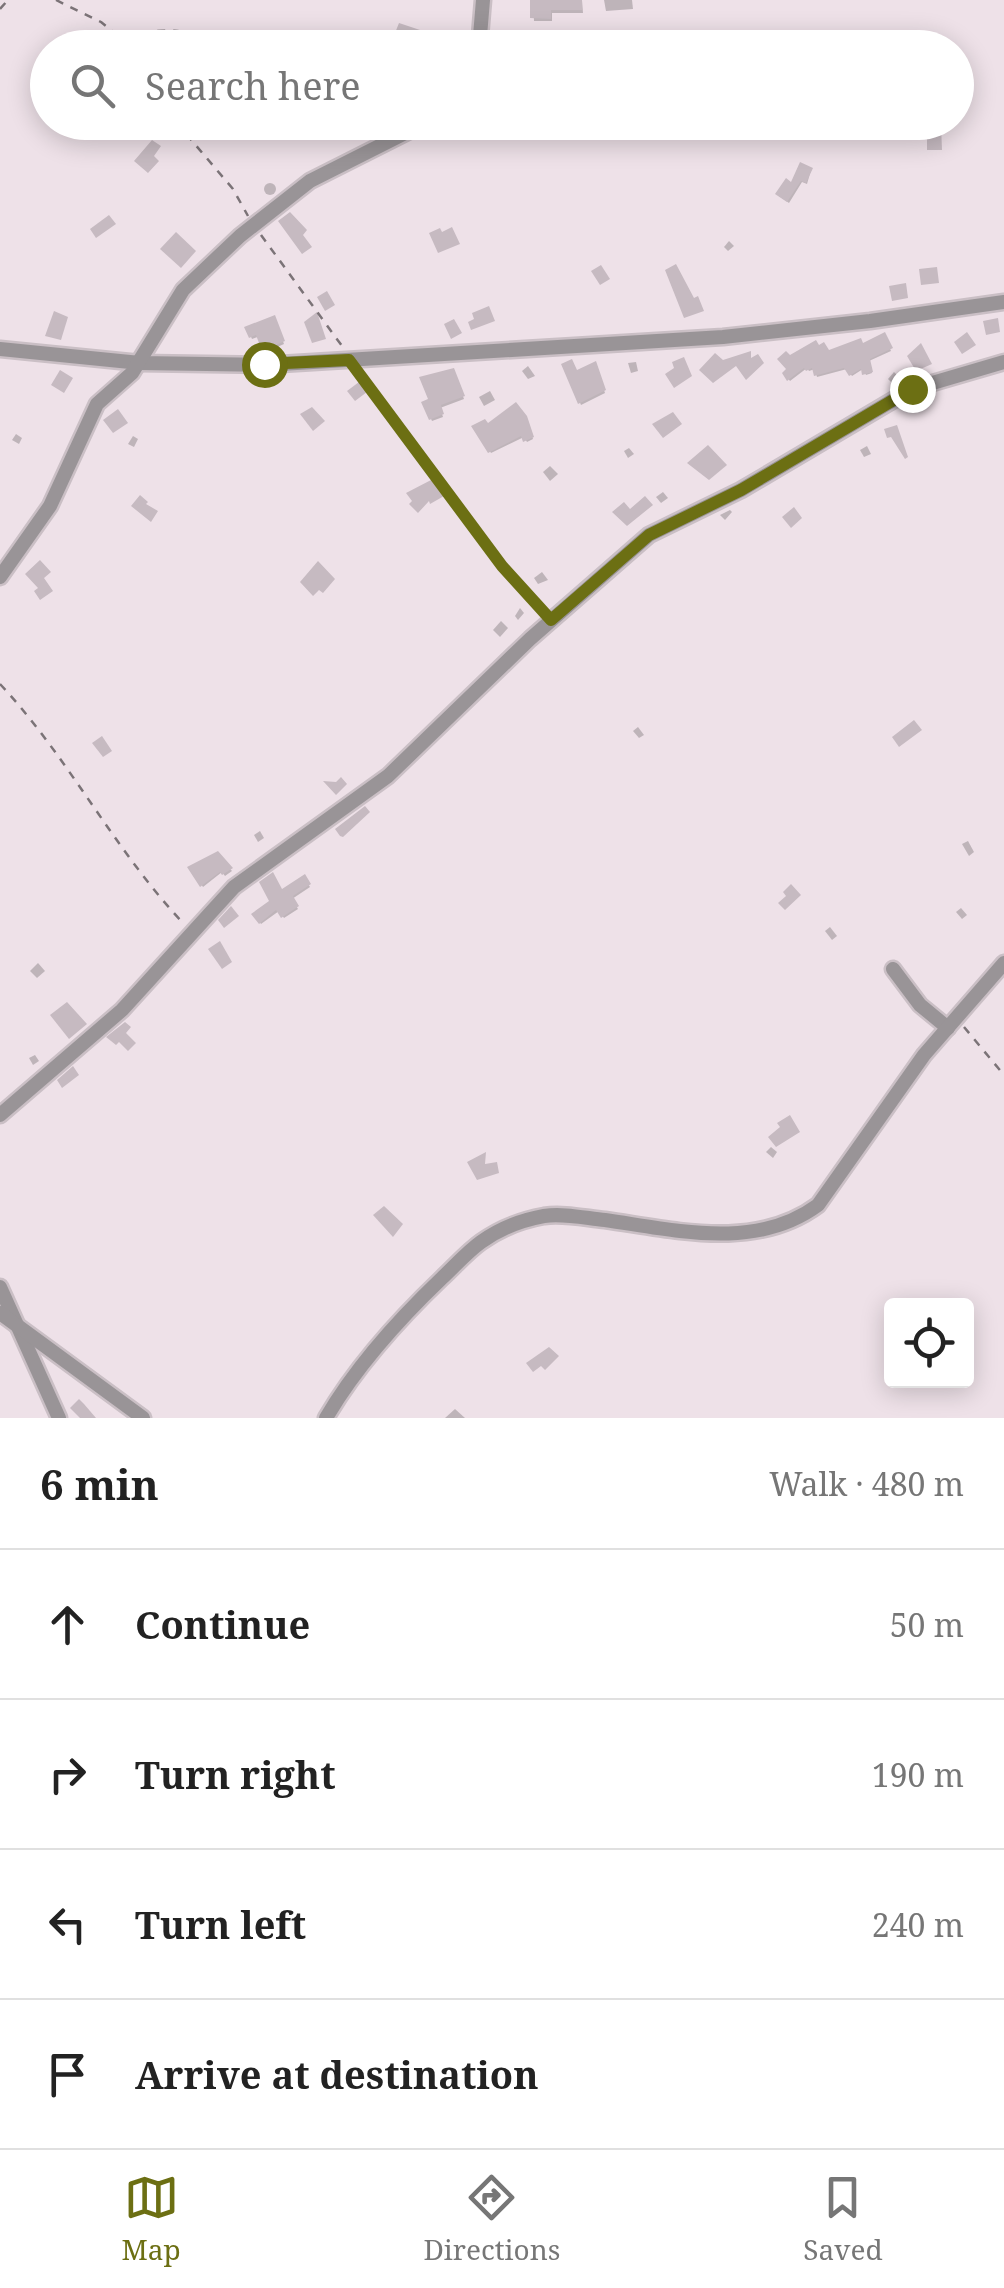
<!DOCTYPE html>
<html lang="en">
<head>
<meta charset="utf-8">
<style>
	:root { --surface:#fff; --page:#f6f6f6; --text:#222; --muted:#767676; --line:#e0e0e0; --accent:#6c6f13 }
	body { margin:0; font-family:"Noto Serif",serif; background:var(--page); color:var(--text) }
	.controls { position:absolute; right:30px; bottom:30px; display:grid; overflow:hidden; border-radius:10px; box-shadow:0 5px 25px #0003 }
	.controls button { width:90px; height:90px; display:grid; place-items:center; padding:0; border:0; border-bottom:2px solid var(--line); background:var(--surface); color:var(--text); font:50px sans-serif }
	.stop { position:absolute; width:30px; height:30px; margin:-22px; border:8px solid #6c6f13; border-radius:50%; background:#fff }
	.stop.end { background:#6c6f13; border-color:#fff; box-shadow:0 2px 10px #0008 }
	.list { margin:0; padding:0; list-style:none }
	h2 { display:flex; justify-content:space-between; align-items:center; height:130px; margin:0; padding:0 40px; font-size:42px }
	h2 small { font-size:32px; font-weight:400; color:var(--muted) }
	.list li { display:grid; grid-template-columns:65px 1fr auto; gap:30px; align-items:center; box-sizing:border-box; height:150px; padding:0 40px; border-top:2px solid var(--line) }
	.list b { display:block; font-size:38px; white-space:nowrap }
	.list em { font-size:32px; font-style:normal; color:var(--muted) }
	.icon { flex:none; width:55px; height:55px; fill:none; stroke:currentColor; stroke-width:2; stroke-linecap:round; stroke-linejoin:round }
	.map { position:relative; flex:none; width:1004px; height:1418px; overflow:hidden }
	.search { position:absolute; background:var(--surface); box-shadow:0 5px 25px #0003; left:30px; right:30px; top:30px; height:110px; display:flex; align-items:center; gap:25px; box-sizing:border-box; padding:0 35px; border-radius:55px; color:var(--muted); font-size:38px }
	.sheet { height:730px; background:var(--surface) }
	nav { display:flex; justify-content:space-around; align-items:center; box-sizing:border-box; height:140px; border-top:2px solid var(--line); background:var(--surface); font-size:28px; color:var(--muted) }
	nav a { display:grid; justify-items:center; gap:5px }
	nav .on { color:var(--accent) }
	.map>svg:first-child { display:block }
	.shadow { fill:#0003 }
	.building { fill:#c6bac1 }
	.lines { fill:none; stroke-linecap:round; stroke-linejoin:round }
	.street-casing { stroke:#cabfc5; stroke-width:19 }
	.path { stroke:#7b7377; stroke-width:2.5; stroke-dasharray:8 8; stroke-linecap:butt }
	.street { stroke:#999497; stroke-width:14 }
	.route { stroke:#6c6f13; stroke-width:12 }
</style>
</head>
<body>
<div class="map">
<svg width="1004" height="1418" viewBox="0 0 1004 1418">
	<rect width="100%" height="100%" fill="#eee1e8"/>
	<!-- shadow -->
	<g class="shadow">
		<path d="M533 0H582L583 13H552V21H534Z"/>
		<path d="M604 0H632L633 9 606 11Z"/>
		<path d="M424 34 422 48H401L393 43Z"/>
		<path d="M378 122H394L395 125 388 132Z"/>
		<path d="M811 170 807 184 802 182 789 203 779 196Z"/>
		<circle cx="270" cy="189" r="6"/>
		<path d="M729 241 734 246 728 251 724 247Z"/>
		<path d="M274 318 284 344 266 352 260 336 252 339 247 328Z"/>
		<path d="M884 335 891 351 869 361 872 373 866 375 863 369 852 376 847 369 817 377 815 369 809 371 807 368 790 381 785 374 790 358 862 346Z"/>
		<path d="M636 362 638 371 631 373 628 363Z"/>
		<path d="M595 364 605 393 581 405 564 365 576 373Z"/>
		<path d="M528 366 535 376 528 379 522 371Z"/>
		<path d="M453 371 464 399 440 408 443 417 432 421 424 403 431 400Z"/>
		<path d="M894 372 899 377 892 383 888 379Z"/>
		<path d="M490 391 495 400 484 406 479 397Z"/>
		<path d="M527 421 533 439 527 442 524 437 491 453 475 427Z"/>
		<path d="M16 434 22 438 19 444 12 440Z"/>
		<path d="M133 436 138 439 134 447 128 444Z"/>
		<path d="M867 446 871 454 864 457 860 450Z"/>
		<path d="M629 448 634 454 628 458 624 451Z"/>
		<path d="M550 466 558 474 550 481 543 472Z"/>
		<path d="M663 492 668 498 661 503 656 497Z"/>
		<path d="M730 510 732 512 725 520 720 515Z"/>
		<path d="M542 572 548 580 538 584 534 578Z"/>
		<path d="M520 608 524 613 518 620 515 616Z"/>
		<path d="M501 621 508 628 500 637 493 630Z"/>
		<path d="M638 727 644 735 639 738 633 731Z"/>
		<path d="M260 831 264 838 258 842 254 835Z"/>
		<path d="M968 841 974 852 969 856 962 844Z"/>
		<path d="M217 854 232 871 225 876 222 872 203 887 191 868Z"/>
		<path d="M304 878 310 887 292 899 298 909 284 918 279 911 261 924 255 915Z"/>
		<path d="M961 908 967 915 962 919 956 912Z"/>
		<path d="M830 927 837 936 832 940 825 931Z"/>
		<path d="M38 963 45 971 37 978 30 971Z"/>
		<path d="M35 1055 39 1061 33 1065 29 1058Z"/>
		<path d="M771 1147 777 1152 773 1158 766 1152Z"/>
		<path d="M455 1409 465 1418H445Z"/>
	</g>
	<!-- building -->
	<g class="building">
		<path d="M530 0H582V10H551V19L530 18Z"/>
		<path d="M399 23 426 32 420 48 391 43Z"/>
		<path d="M927 123 941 124 942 150H927Z"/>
		<path d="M152 140 161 146 154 156 159 161 148 173 134 161Z"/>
		<path d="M800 162 813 168 806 183 801 181 787 202 775 194 786 178 791 182Z"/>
		<path d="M290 212 307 230 303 235 312 247 302 254 278 221Z"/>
		<path d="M109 215 116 224 96 238 90 229Z"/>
		<path d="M452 227 460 244 438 253 429 233 440 228 442 232Z"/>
		<path d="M176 232 196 251 181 268 160 249Z"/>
		<path d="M676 264 694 298 698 296 704 311 684 318 665 270Z"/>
		<path d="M601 265 610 279 600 285 591 271Z"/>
		<path d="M937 267 939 283 921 285 919 269Z"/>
		<path d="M906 283 908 298 892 301 889 286Z"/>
		<path d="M327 291 335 305 325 311 317 297Z"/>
		<path d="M489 306 495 321 471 330 468 322 474 319 472 313Z"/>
		<path d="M54 311 68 317 61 340 45 336Z"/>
		<path d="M317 312 326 339 312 343 304 322Z"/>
		<path d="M275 315 285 341 262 351 256 335 249 338 244 327Z"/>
		<path d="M998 318 1000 332 986 335 983 321Z"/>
		<path d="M454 319 462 333 451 339 444 324Z"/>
		<path d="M885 332 893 348 870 359 873 372 862 375 861 369 849 376 844 368 814 376 812 368 806 371 804 368 787 381 782 373 786 369 777 359 786 351 790 355 816 340 819 345 824 342 829 350 861 338 863 343Z"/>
		<path d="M967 332 976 345 962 354 954 342Z"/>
		<path d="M921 343 932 364 916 371 907 356Z"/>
		<path d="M751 351V358L758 354 764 363 746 380 736 366 713 383 699 370 715 353 723 360Z"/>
		<path d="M684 357 692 376 674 388 665 374 674 368 672 362Z"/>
		<path d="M572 359 577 370 596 361 606 390 578 404 561 364Z"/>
		<path d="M454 368 465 396 441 405 444 414 429 420 421 402 428 399 419 377Z"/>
		<path d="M60 370 73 378 64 393 51 385Z"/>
		<path d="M359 382 367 392 355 401 347 391Z"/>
		<path d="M516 402 527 416 534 437 523 442 521 436 488 453 471 426 485 419 488 423Z"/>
		<path d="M312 407 325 421 313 431 300 414Z"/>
		<path d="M118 409 128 423 113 433 103 420Z"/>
		<path d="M673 412 682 424 663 438 652 424Z"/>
		<path d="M897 425 908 457 905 459 891 437 887 438 884 429Z"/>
		<path d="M708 445 727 465 709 480 687 463Z"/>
		<path d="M433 479 444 496 430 504 429 501 418 513 409 504 412 501 406 493Z"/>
		<path d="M140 495 148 502 146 504 158 511 151 522 131 506Z"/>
		<path d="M645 496 653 505 627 526 612 512 624 502 630 509Z"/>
		<path d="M794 507 802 518 791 528 782 517Z"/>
		<path d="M40 560 51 572 44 578 53 591 40 600 34 591 38 588 25 574Z"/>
		<path d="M318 561 335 579 323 593 319 590 313 596 300 582Z"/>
		<path d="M914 720 922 730 899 747 892 737Z"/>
		<path d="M102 736 112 751 103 757 92 743Z"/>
		<path d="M341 777 347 784 336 795 323 781 336 782Z"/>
		<path d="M365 806 370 812 343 837 340 836 335 829Z"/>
		<path d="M218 851 233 868 222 875 220 872 200 887 187 867Z"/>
		<path d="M273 872 282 889 305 874 311 884 293 896 299 906 281 918 276 910 259 924 251 914 269 901 259 882Z"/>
		<path d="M791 884 801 895 785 910 778 903 786 896 783 892Z"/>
		<path d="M231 906 239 916 224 928 218 920Z"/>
		<path d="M220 941 232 962 222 969 208 949Z"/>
		<path d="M67 1002 87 1024 69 1039 50 1015Z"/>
		<path d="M125 1022 131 1027 126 1033 136 1043 128 1051 119 1042 116 1045 106 1037Z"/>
		<path d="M73 1066 79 1075 62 1088 57 1080Z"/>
		<path d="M790 1115 800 1132 776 1147 768 1137 780 1127 777 1123Z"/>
		<path d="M486 1152 485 1164 497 1162 499 1173 477 1180 467 1162Z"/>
		<path d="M384 1206 403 1224 393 1237 373 1215Z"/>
		<path d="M549 1347 559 1356 545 1370 541 1366 533 1372 526 1363Z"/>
		<path d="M79 1399 84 1404 96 1418H80L70 1408Z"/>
	</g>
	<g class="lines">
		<defs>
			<g id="street">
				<path d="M479 48 483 0"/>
				<path d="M0 349 140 363 264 365 723 337 870 321 1004 302"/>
				<path d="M0 577 50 506 97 404 132 373 183 290 240 236 310 181 427 122"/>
				<path d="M893 969 920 1005 948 1028"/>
				<path d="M0 1115 122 1010 234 887 388 776 530 639 649 535 741 490 912 389 1004 362"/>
				<path d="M0 1287 59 1418"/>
				<path d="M0 1313 143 1418"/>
				<path d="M326 1418C357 1365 398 1320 442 1278 455 1266 467 1252 481 1242 499 1229 522 1220 544 1216 563 1213 585 1218 605 1220 675 1230 756 1251 818 1205L924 1055 1004 963"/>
			</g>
		</defs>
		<!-- street casing -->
		<use href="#street" class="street-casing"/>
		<!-- path -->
		<g class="path">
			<path d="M56 0 101 22 120 37C168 26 192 29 237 48"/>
			<path d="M0 9 8 0"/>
			<path d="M176 122 233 189 248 216"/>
			<path d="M261 235 342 346"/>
			<path d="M359 373 502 566 543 612"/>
			<path d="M0 684C69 758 114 850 184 924"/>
			<path d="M964 1027 1004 1075"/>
		</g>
		<!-- street -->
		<use href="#street" class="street"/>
	</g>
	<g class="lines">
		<!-- route -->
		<path class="route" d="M264 364 349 360 502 566 551 620 649 535 741 490 912 389"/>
	</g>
</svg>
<div class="controls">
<button><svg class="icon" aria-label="locate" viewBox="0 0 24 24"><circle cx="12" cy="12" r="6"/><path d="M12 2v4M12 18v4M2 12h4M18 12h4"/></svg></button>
</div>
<div class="stop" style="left:264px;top:364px"></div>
<div class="stop end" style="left:912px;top:389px"></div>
<div class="search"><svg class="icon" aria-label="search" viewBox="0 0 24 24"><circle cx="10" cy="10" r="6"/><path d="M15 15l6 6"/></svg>Search here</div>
</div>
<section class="sheet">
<h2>6 min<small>Walk · 480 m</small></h2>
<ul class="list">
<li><svg class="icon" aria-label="ahead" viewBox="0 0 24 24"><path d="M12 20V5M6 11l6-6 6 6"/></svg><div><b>Continue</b></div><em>50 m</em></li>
<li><svg class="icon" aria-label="right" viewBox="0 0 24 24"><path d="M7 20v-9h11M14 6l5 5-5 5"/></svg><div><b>Turn right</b></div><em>190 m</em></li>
<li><svg class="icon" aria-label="left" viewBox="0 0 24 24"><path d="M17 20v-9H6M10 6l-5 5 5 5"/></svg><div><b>Turn left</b></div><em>240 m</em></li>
<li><svg class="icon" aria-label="arrive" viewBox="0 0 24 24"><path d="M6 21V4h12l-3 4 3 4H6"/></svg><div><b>Arrive at destination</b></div></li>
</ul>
</section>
<nav>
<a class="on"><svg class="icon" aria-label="map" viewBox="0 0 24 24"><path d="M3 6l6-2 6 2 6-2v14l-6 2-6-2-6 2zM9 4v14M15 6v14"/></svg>Map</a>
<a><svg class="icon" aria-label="directions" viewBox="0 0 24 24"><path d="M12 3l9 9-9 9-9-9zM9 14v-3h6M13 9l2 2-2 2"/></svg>Directions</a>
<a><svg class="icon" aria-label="saved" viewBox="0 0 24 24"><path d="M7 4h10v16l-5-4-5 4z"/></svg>Saved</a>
</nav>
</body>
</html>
